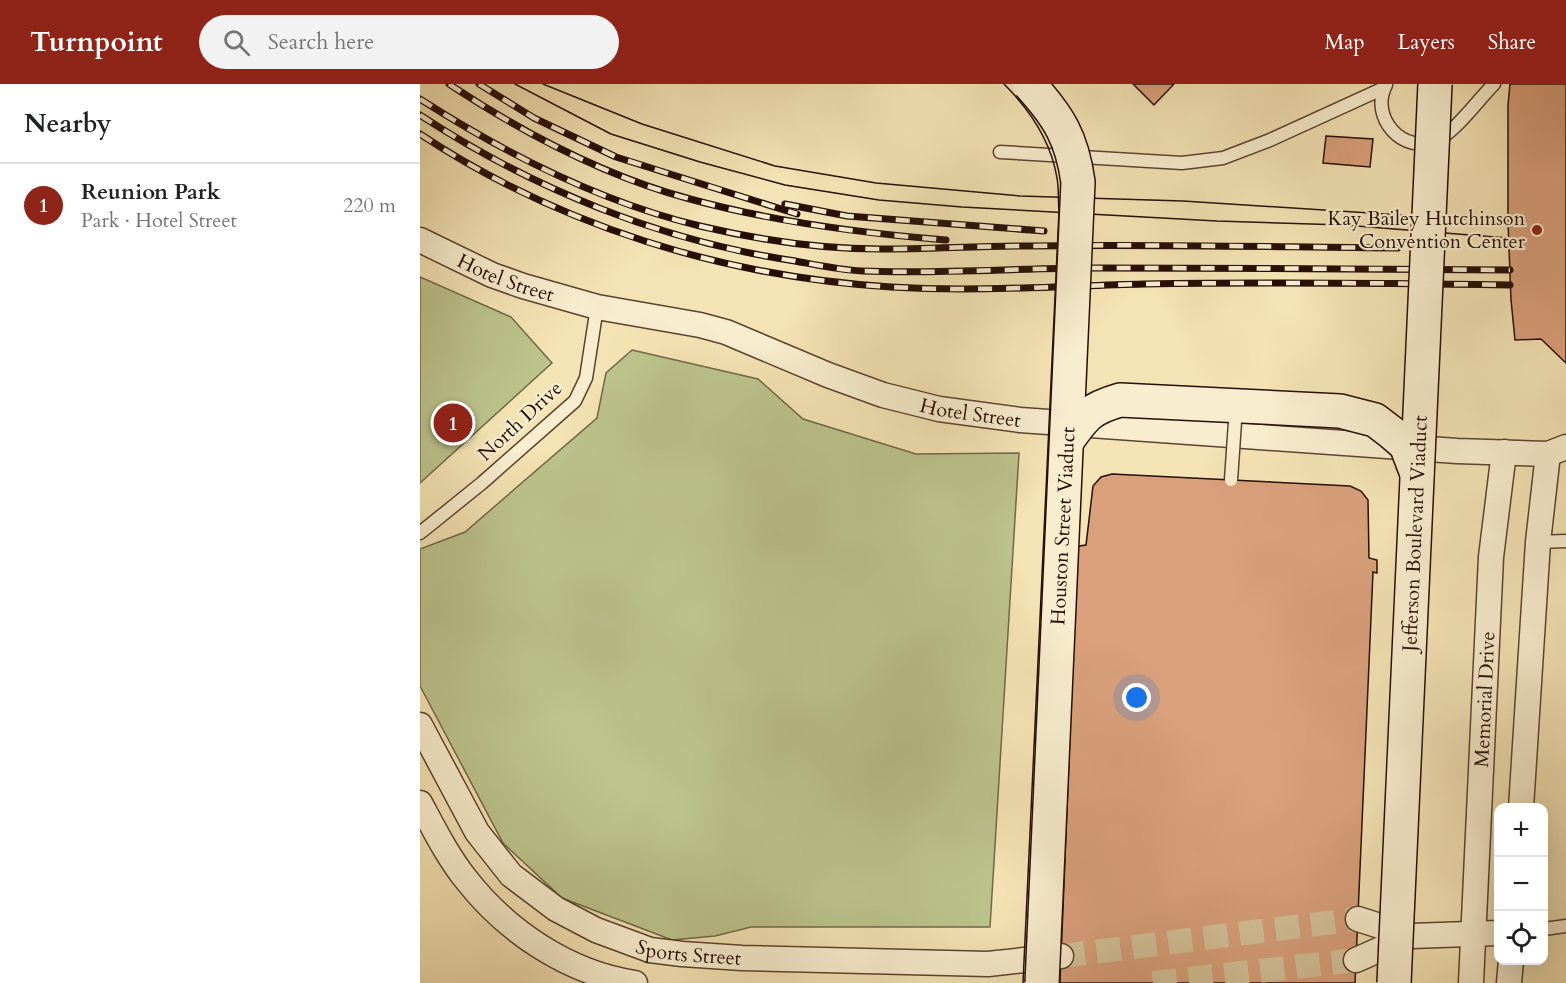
<!DOCTYPE html>
<html lang="en">
<head>
<meta charset="utf-8">
<style>
	:root { --surface:#fff; --page:#f2f2f2; --text:#202124; --muted:#757577; --line:#e0e0e0; --accent:#8f2418 }
	body { margin:0; font-family:Cardo,serif; background:var(--page); color:var(--text) }
	.controls { position:absolute; right:18px; bottom:18px; display:grid; overflow:hidden; border-radius:12px; box-shadow:0 6px 24px #0002 }
	.controls button { width:54px; height:54px; display:grid; place-items:center; padding:0; border:0; border-bottom:2px solid var(--line); background:var(--surface); color:var(--text); font:30px sans-serif }
	.you { position:absolute; left:717px; top:614px; width:21px; height:21px; margin:-15px; border:4px solid #fff; border-radius:50%; background:#1a73e8; box-shadow:0 0 0 9px #1a73e833 }
	.badge { display:grid; place-items:center; width:39px; height:39px; border-radius:50%; background:var(--accent); color:#fff; font-size:20px; font-weight:700 }
	.pin { position:absolute; translate:-50% -50%; border:3px solid #fff; box-shadow:0 2px 6px #0006 }
	.list { margin:0; padding:0; list-style:none }
	h2 { display:flex; justify-content:space-between; align-items:center; height:78px; margin:0; padding:0 24px; font-size:26px }
	h2 small { font-size:20px; font-weight:400; color:var(--muted) }
	.list li { display:grid; grid-template-columns:39px 1fr auto; gap:18px; align-items:center; box-sizing:border-box; height:84px; padding:0 24px; border-top:2px solid var(--line) }
	.list b { display:block; font-size:22px; white-space:nowrap }
	.list p { margin:0; font-size:20px; white-space:nowrap; color:var(--muted) }
	.list em { font-size:20px; font-style:normal; color:var(--muted) }
	.icon { flex:none; width:33px; height:33px; fill:none; stroke:currentColor; stroke-width:2; stroke-linecap:round; stroke-linejoin:round }
	.map { position:relative; flex:none; width:1146px; height:899px; overflow:hidden }
	header { display:flex; align-items:center; gap:36px; box-sizing:border-box; height:84px; padding:0 30px; background:var(--accent); color:#fff }
	header strong { font-size:28px }
	nav { display:flex; gap:33px; margin-inline-start:auto; font-size:21px }
	.search { width:420px; height:54px; background:var(--page); display:flex; align-items:center; gap:15px; box-sizing:border-box; padding:0 21px; border-radius:33px; color:var(--muted); font-size:22px }
	main { display:flex }
	aside { flex:1; background:var(--surface) }
	.map>svg:first-child { display:block }
	.green { fill:#bcc38c; stroke:#716849; stroke-width:1.5 }
	.building { fill:#d9a07b; stroke:#260e06; stroke-width:1.5 }
	.lines { fill:none; stroke-linecap:round; stroke-linejoin:round }
	.street-tunnel { stroke:#d5c39a; stroke-width:24; stroke-dasharray:24 12; stroke-linecap:butt }
	.lane-casing { stroke:#5a4332; stroke-width:15 }
	.street-casing { stroke:#5a4332; stroke-width:27 }
	.lane { stroke:#f8edce; stroke-width:12 }
	.street { stroke:#f8edce; stroke-width:24 }
	.tram { stroke:#260e06; stroke-width:1.5 }
	.rail-casing { stroke:#260e06; stroke-width:7 }
	.rail { stroke:#f8edce; stroke-width:4.5; stroke-dasharray:14; stroke-linecap:butt }
	.lane-bridge-casing { stroke:#5a4332; stroke-width:15; stroke-linecap:butt }
	.secondary-bridge-casing { stroke:#260e06; stroke-width:36; stroke-linecap:butt }
	.lane-bridge { stroke:#f8edce; stroke-width:12 }
	.secondary-bridge { stroke:#f8edce; stroke-width:33 }
	.poi-dot { fill:#8f2418; stroke:#f8edce; stroke-width:2 }
	.labels { text-anchor:middle; dominant-baseline:central; stroke-width:4.5; stroke-linejoin:round; paint-order:stroke }
	.poi-label { font-size:20px; fill:#260e06; stroke:#f8edce; text-anchor:end }
	.street-label { font-size:20px; fill:#260e06; stroke:#f8edce }
</style>
</head>
<body>
<header>
<strong>Turnpoint</strong>
<div class="search"><svg class="icon" aria-label="search" viewBox="0 0 24 24"><circle cx="10" cy="10" r="6"/><path d="M15 15l6 6"/></svg>Search here</div>
<nav><a>Map</a><a>Layers</a><a>Share</a></nav>
</header>
<main>
<aside>
<h2>Nearby<small></small></h2>
<ul class="list">
<li><span class="badge">1</span><div><b>Reunion Park</b><p>Park · Hotel Street</p></div><em>220 m</em></li>
</ul>
</aside>
<div class="map">
<svg width="1146" height="899" viewBox="0 0 1146 899">
	<rect width="100%" height="100%" fill="#f4e3b4"/>
	<filter id="stains"><feTurbulence type="fractalNoise" baseFrequency=".00333" numOctaves="4"/><feColorMatrix values="0 0 0 0 .2 0 0 0 0 .09 0 0 0 0 .02 0 0 0 .5 -.17"/></filter>
	<radialGradient id="worn" r=".72"><stop offset=".6" stop-color="#630" stop-opacity="0"/><stop offset="1" stop-color="#630" stop-opacity=".3"/></radialGradient>
	<!-- green -->
	<g class="green">
		<path d="M0 193 91 233 132 279 0 399Z"/>
		<path d="M212 266 338 295 383 335 496 370 599 369 570 843H331L295 852 252 856 142 814 83 759 0 602V465L45 448 177 334 186 289Z"/>
	</g>
	<!-- building -->
	<g class="building">
		<path d="M713 0H754L734 21Z"/>
		<path d="M1090 0H1146V279L1121 255 1095 256 1091 216 1088 138V21Z"/>
		<path d="M906 52 953 55 950 83 903 79Z"/>
		<path d="M692 390 930 402 941 407 948 416 949 474 957 476V489L953 488 935 899H640L657 476 656 468 659 462 666 461 673 402 681 393Z"/>
	</g>
	<g class="lines">
		<!-- street-tunnel -->
		<g class="street-tunnel">
			<path d="M641 872 938 835"/>
			<path d="M733 899 936 876"/>
		</g>
		<defs>
			<g id="lane">
				<path d="M966 1C949 33 983 72 1017 56 1035 48 1059 15 1074 0"/>
				<path d="M580 68 762 79 803 74 850 56 964 4"/>
				<path d="M0 449 62 399 155 317 166 294 177 223"/>
				<path d="M1118 458 1146 457"/>
				<path d="M1124 845 1146 842"/>
			</g>
			<g id="street">
				<path id="s1" d="M0 156 72 191 103 202 177 223 280 241 306 248 408 291 463 311 519 325 600 336 1037 367 1128 370 1146 363"/>
				<path id="s2" d="M0 641 57 748 91 791 136 825 176 846 230 866 262 870 322 874 568 880 641 872"/>
				<path d="M0 719C14 745 27 771 45 794 86 847 148 889 215 899"/>
				<path d="M1101 724 1118 458 1128 370"/>
				<path d="M938 835 991 852 1078 849"/>
				<path d="M936 876 988 853"/>
				<path id="s3" d="M1051 899 1071 473 1084 368"/>
				<path d="M1089 899 1091 876"/>
			</g>
		</defs>
		<!-- lane casing -->
		<use href="#lane" class="lane-casing"/>
		<!-- street casing -->
		<use href="#street" class="street-casing"/>
		<!-- lane -->
		<use href="#lane" class="lane"/>
		<!-- street -->
		<use href="#street" class="street"/>
		<!-- tram -->
		<g class="tram">
			<path d="M95 0 191 50 280 78 365 101 459 116 542 123 797 137 924 141 1088 154"/>
			<path d="M123 0 222 40 355 82 456 99 600 112 763 117 1088 138"/>
			<path d="M584 0C610 26 631 57 637 94 639 104 638 116 639 127L603 899"/>
		</g>
		<defs>
			<g id="rail">
				<path d="M29 0C103 49 184 92 270 115 354 138 440 149 526 156"/>
				<path d="M59 0 114 34 196 73 377 130"/>
				<path d="M0 15C86 70 180 118 280 142 339 156 401 165 461 165 510 165 559 162 608 162 732 160 855 163 978 164"/>
				<path d="M0 31C113 105 241 157 375 177 397 181 420 186 442 187 521 190 599 184 678 184 815 184 953 185 1090 186"/>
				<path d="M0 50C139 142 305 193 471 203 555 208 640 202 724 200 846 198 968 199 1090 201"/>
				<path d="M365 120 427 132 624 147"/>
			</g>
		</defs>
		<!-- rail casing -->
		<use href="#rail" class="rail-casing"/>
		<!-- rail -->
		<use href="#rail" class="rail"/>
		<defs>
			<path id="lane-bridge" d="M811 396 816 323"/>
			<g id="secondary-bridge">
				<path d="M609 0C639 33 652 54 658 98L622 899"/>
				<path d="M647 357C665 332 669 325 700 316L920 327 955 336 972 349 986 361 997 390"/>
				<path id="s4" d="M974 899 1015 0"/>
			</g>
		</defs>
		<!-- lane-bridge casing -->
		<use href="#lane-bridge" class="lane-bridge-casing"/>
		<!-- secondary-bridge casing -->
		<use href="#secondary-bridge" class="secondary-bridge-casing"/>
		<!-- lane-bridge -->
		<use href="#lane-bridge" class="lane-bridge"/>
		<!-- secondary-bridge -->
		<use href="#secondary-bridge" class="secondary-bridge"/>
	</g>
	<!-- markers -->
	<circle class="poi-dot" cx="1117" cy="146" r="6"/>
	<g class="labels">
		<!-- poi labels -->
		<g class="poi-label">
			<text x="1105" y="134">Kay Bailey Hutchinson<tspan x="1105" dy="23">Convention Center</tspan></text>
		</g>
		<!-- street labels -->
		<g class="street-label">
			<text stroke="none"><textPath href="#s1" startOffset="94">Hotel Street</textPath></text>
			<text stroke="none"><textPath href="#s1" startOffset="580">Hotel Street</textPath></text>
			<text transform="translate(100 337) rotate(-43)">North Drive</text>
			<text transform="translate(643 442) rotate(-87)">Houston Street Viaduct</text>
			<text stroke="none"><textPath href="#s4" startOffset="450">Jefferson Boulevard Viaduct</textPath></text>
			<text stroke="none"><textPath href="#s3" startOffset="284">Memorial Drive</textPath></text>
			<text stroke="none"><textPath href="#s2" startOffset="374">Sports Street</textPath></text>
		</g>
	</g>
	<rect width="100%" height="100%" filter="url(#stains)"/>
	<rect width="100%" height="100%" fill="url(#worn)"/>
</svg>
<div class="controls">
<button>+</button>
<button>−</button>
<button><svg class="icon" aria-label="locate" viewBox="0 0 24 24"><circle cx="12" cy="12" r="6"/><path d="M12 2v4M12 18v4M2 12h4M18 12h4"/></svg></button>
</div>
<div class="you"></div>
<div class="pin badge" style="left:33px;top:339px">1</div>
</div>
</main>
</body>
</html>
